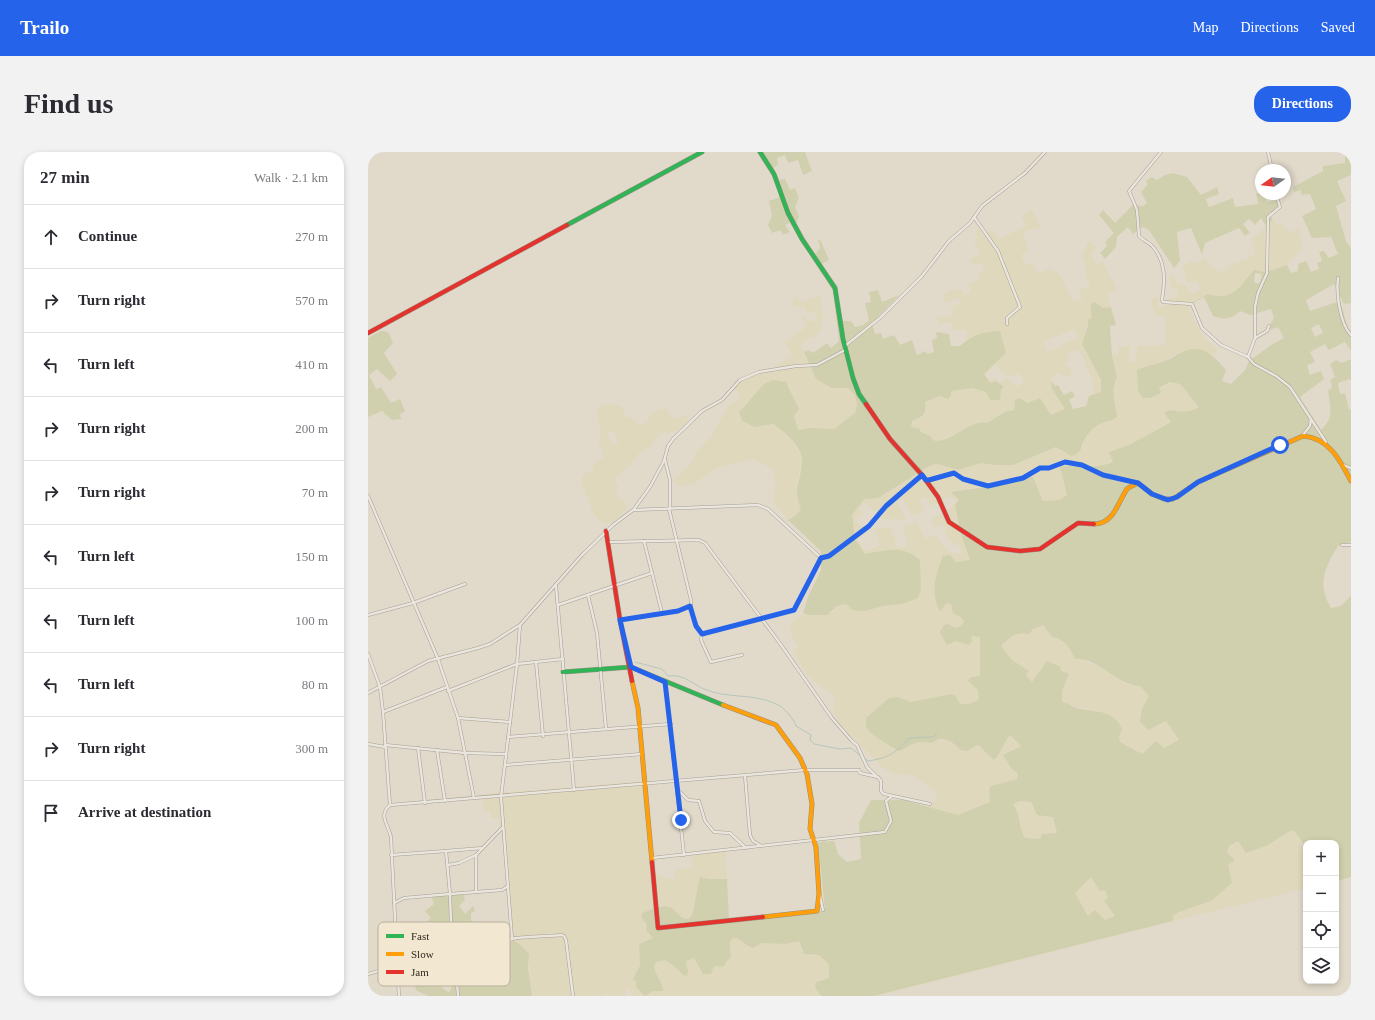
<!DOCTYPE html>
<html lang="en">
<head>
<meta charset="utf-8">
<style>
	:root { --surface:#fff; --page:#f2f2f3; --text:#2b2b33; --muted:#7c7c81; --line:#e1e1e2; --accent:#2563eb }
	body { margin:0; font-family:Georgia,serif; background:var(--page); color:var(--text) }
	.controls { position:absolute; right:12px; bottom:12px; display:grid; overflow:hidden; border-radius:8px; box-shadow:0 2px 6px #0003 }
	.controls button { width:36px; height:36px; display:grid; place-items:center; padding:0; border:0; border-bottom:1px solid var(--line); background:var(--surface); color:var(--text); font:20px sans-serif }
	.compass { position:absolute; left:887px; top:12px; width:36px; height:36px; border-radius:50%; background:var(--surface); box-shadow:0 2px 6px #0003; rotate:256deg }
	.stop { position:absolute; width:12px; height:12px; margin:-9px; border:3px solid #2563eb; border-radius:50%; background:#fff }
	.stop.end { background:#2563eb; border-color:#fff; box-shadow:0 1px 4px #0008 }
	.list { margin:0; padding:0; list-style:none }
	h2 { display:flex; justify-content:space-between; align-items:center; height:52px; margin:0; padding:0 16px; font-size:17px }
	h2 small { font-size:13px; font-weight:400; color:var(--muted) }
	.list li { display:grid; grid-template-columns:26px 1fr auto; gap:12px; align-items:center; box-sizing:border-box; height:64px; padding:0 16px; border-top:1px solid var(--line) }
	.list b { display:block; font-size:15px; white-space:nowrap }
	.list em { font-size:13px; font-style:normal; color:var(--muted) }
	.icon { flex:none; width:22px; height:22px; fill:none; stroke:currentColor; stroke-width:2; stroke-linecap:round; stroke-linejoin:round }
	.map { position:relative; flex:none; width:983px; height:844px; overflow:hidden; border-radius:16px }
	header { display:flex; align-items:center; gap:24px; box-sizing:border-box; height:56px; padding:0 20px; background:var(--accent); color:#fff }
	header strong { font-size:19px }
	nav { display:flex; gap:22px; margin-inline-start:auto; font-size:14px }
	.intro { display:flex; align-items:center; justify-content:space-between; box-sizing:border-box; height:96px; padding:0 24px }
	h1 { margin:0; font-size:28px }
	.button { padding:10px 18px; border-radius:16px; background:var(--accent); color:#fff; font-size:14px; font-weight:700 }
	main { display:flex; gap:24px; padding:0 24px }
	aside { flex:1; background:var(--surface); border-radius:16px; box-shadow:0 2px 6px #0003 }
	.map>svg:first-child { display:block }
	.farmland { fill:#e0d8bc; fill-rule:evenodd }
	.green { fill:#d0d0ae; fill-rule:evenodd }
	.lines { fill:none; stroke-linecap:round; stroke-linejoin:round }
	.stream { stroke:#b6c6bc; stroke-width:1 }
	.street-casing { stroke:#a69f95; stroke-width:3.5 }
	.fast-casing { stroke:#968f84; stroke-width:5 }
	.slow-casing { stroke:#968f84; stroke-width:5 }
	.jam-casing { stroke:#968f84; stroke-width:5 }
	.street { stroke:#eae5dd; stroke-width:2.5 }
	.fast { stroke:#30b455; stroke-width:4 }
	.slow { stroke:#ff9f0a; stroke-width:4 }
	.jam { stroke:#e5322d; stroke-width:4 }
	.route { stroke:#2563eb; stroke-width:5 }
	.key { fill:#f2e8d1; stroke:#b9ae9b; stroke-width:1 }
	.key-label { font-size:11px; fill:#33281e }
</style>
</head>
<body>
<header>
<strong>Trailo</strong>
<nav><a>Map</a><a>Directions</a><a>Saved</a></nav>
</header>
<div class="intro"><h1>Find us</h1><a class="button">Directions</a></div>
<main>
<aside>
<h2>27 min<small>Walk · 2.1 km</small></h2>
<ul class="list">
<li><svg class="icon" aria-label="ahead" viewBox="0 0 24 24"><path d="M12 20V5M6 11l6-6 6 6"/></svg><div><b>Continue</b></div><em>270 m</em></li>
<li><svg class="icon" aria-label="right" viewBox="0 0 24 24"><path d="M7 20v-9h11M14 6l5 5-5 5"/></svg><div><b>Turn right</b></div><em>570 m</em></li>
<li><svg class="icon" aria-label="left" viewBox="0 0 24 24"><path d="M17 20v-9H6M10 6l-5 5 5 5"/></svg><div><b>Turn left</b></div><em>410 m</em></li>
<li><svg class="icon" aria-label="right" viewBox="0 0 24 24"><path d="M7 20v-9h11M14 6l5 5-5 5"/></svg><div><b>Turn right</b></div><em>200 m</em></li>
<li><svg class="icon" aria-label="right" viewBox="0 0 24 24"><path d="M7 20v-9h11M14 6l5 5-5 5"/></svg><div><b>Turn right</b></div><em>70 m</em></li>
<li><svg class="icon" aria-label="left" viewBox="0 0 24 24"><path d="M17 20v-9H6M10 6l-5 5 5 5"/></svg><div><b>Turn left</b></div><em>150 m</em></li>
<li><svg class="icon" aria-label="left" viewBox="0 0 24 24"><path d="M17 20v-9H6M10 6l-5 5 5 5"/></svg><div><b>Turn left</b></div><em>100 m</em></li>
<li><svg class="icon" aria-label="left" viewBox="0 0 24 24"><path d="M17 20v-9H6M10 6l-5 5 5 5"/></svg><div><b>Turn left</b></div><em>80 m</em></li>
<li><svg class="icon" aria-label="right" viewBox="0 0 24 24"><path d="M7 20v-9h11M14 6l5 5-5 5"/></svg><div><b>Turn right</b></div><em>300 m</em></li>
<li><svg class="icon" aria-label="arrive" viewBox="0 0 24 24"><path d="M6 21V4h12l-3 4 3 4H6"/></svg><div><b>Arrive at destination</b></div></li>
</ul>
</aside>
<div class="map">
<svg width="983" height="844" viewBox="0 0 983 844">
	<rect width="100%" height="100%" fill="#e1dacb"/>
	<!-- farmland -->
	<g class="farmland">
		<path d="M664 57 673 75 655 80 660 99 653 103 658 113 665 111 670 121 683 116 693 124 705 150 714 147 711 138 722 134 716 118 719 115 713 105 721 88 728 96 723 102 729 112 735 110 750 139 739 142 743 155 736 156 726 150 724 166 717 181V200L722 205 733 229V241L724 242 726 232 714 203 709 198 700 200 701 209 696 211 703 217 704 223 698 225 688 221 683 229 684 237 698 257 683 263 664 250 647 248 646 258 637 260 619 271 614 270 601 274 574 289 565 288 562 284 543 274 544 269 553 266 559 259 557 250 587 237 604 236 618 240 632 248 633 238 635 235 622 231 616 222 638 201 632 184 621 179 598 188V178H585L583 170 571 172 568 165 585 164 584 155 593 151 591 146 577 151 574 143 585 137 588 139 594 138 596 143 603 140 600 132 611 127 610 123 616 119 613 110 605 114 601 108 612 102 606 90 609 86 606 80 611 76 615 83 626 78 631 87 658 74 653 63ZM706 177 710 186 690 194V196L679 199 676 190ZM626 212 638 224H646L650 221 657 230 649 235 648 232 637 226 631 231 628 226 623 229 617 223Z"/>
		<path d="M905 68 909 74 913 71 923 81 931 75 935 96 919 113 898 120 886 118 864 143 850 146 840 142 819 152 834 184 850 197 846 204 844 202 810 201 790 211 776 215 792 241 791 237 803 230 812 232 831 255 825 259 812 260 802 258 796 261 803 269 761 293 741 300 746 310 728 316 716 315 699 343 691 348 674 349 665 325 584 340 591 348 588 362 602 408 588 410 573 459 578 451 583 452 585 461 594 466 596 470 593 474 584 475 588 489 601 493 603 484 612 485V524L607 525 612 543 611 548 608 550 599 552H592L587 544 583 542 543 550 530 545 521 546 499 565 504 582 512 586 526 598 531 599 549 590 564 591 572 586 578 587 592 598 599 599 610 593 631 603 635 591 642 583 653 594 636 603 643 616 650 622 649 627 623 634 621 643 622 650 590 663 559 655 569 648 568 640 544 623 525 622 516 617 473 573 465 559 466 544 440 524 426 502 430 495 424 485 422 473 435 461 441 463 463 461 469 454 478 452 497 459 515 454 534 452 550 446 552 408 504 401 497 402 487 387 484 363 496 347 510 346 563 313 569 312 590 318 613 311 627 313 662 306 688 295 695 300 714 297 717 286 731 272 743 269 748 254 744 243 745 233 749 225 744 203 750 202 751 195 762 194 761 209 768 210 769 194 797 193 798 165 786 162 783 147 791 145 790 154H798L800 147 810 145V138L804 136 800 125 806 123 810 133 816 132 824 141 833 137 829 128 819 131 815 114 824 109 829 111 837 105 850 120 862 116V113L881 106 888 101 883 88ZM557 345 564 355 579 345 588 348 586 353 563 368 567 376 573 373 578 375 577 381 586 394 590 392 594 400 588 403 580 398 567 382 557 387 549 370 535 374 539 394 530 396 523 376H506L512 392 498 399 489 387 499 380 487 368 495 361 491 357 497 351 514 367 538 368 529 349 535 347 542 361 547 363 557 358 552 348Z"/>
		<path d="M428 144 433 150 452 144 455 160 454 175 446 187 442 185 433 193 448 227 464 236H480L487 243 489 252 487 261 485 264 474 270 472 274 462 278 443 276 430 278 426 264 431 257 421 234 396 232 373 256 372 265 374 269 387 275 405 272 420 283 433 303 434 312 429 330V344L433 358 427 364 420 368 406 350 407 329 405 317 385 307 352 315 343 319 325 333 310 334 305 328 321 314 330 298 342 286 361 253 372 247 364 229 408 214 424 204 417 190 438 175 434 165 438 164 440 170 448 168 447 160H438L436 154 426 155 424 148Z"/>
		<path d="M241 251 254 255 257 264 266 267 271 273 277 272 284 260 294 257 298 256 303 264 307 267 316 263 320 265 319 270 313 276 300 282 297 279 288 286 283 294 270 302 262 314 251 322 247 328 251 336 247 342 261 355 243 371H234L225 361 213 329 216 322 224 319 226 314 224 312 236 305 231 293 232 274 228 260 231 254ZM246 278 250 291 245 294 239 281Z"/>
		<path d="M675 473 684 485 691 486 713 507 735 516 751 528 761 533 772 534 781 544 774 557 780 578 798 569 812 588 796 596H780L774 602 752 591 751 586 730 558 706 555 694 550V539L701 522 677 512 664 531 657 523 660 519 644 508 633 494 644 483Z"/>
		<path d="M277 629 285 721 305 728 307 718 323 716 324 700 358 698 359 727H341L325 753 324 763 321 767 312 765 301 755 291 754 277 769 285 786 271 792 272 813 265 827 271 838 285 839 295 835 286 818V814L288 810 297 808 305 813 315 823 320 819 318 809 322 806H326L332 819 346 814 355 815 363 804 362 790 364 786H369L385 796 394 791 417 792 431 789 433 798 445 804 451 803 459 808 461 812V826L448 829 447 835 453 844H264L263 839 260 836 257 844H246L238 841 235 844H164L160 806 150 790 140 786 143 780 134 684 130 666H123V658L115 660 114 642Z"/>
		<path d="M652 649 663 650 664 656 685 665 689 681 674 682 673 687 657 686 652 678 650 658 645 652Z"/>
		<path d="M922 679H926L938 695V736L805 769V764L811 760 839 751 864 731 860 713 865 704 859 700 861 694 870 688 900 693Z"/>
		<path d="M723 724 732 738 737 737 740 745 736 749 747 764 737 768 720 764 707 741Z"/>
	</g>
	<!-- green -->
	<g class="green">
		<path d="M389 0H437L444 19 435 23 430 8 420 11 417 3 409 6 410 13 405 16 411 28 417 27 422 38 427 36 431 46 427 55 431 65 427 73 445 102H447L452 96 450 88 453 89 461 108 452 113 467 136 475 169H483L487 175 495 173 501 168 497 151 503 150 501 140 510 138 514 150 531 143 504 171 507 182 513 181 515 187 526 183 532 193 544 188 549 203 558 199 559 202 566 200 564 188 569 186 568 180 581 182 583 194H592C602 184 617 179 632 179L638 201 616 222 622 231 628 229 636 235 633 238 632 248H622L618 240 604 236 583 239V244L580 247 572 244 557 250C559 262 556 264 544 269L543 274 547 276H551L553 280 562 284 565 288C581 294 600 267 619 271L637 260 646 258 647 248 651 246 660 251 672 246 683 263 697 257 684 237 683 229 687 234 690 233 696 243 704 239 707 244 701 248 705 257 718 254 721 244 733 240V228L714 192 720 174V168L724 166 722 153 726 150 736 156 743 155 748 173 742 174 744 203 749 225C742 240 747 249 749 265 743 270 738 269 732 272 727 274 721 281 718 285 711 294 717 300 703 304L688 295 645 313H627L613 311 590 318 569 312 563 313 510 346 496 347 484 363 487 387 497 402C518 399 534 392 552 408L553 437 550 446 534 452 515 454 497 459 485 458 478 452 469 454 459 463H441L435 461 440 445 453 418V399L420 368 427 364 433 358C425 333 432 333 434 311 436 296 416 279 405 272L387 275 374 269 371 260 396 232 405 228 418 230 431 257 426 264 430 278 443 276 466 277 487 261 489 252 487 243 480 236H464L448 227 436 200 441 198 445 201 459 191 463 196 471 189 465 139 423 70 417 73 422 80 415 83 412 78 404 81 400 73 404 64 401 49 412 45 405 26Z"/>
		<path d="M977 3 983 4V23L969 29 978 49 968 54 978 89 983 96V151L976 152 966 132 938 148 942 159 972 149 980 176 983 179V199L977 190 961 198 957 192 942 200 947 210 939 213 942 223 953 219 956 227 932 245 953 278C967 265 962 255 960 238L964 236 962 228 967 225 962 212 968 208 974 211 983 207V229L982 227 970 231 972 242 977 241 981 258 983 257V390L970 394C956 417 949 432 963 456L973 454 983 444V725L969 729 968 725V691H938V695L926 679H922L900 693 878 701 870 689 861 694 859 700 867 708 860 713 864 731 843 749 811 760 805 764V769L506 844H453L447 835 448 830 461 826V812L451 803 436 802 431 789 417 792 394 791 385 796C377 794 374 786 365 786L362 790 363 804 355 815 346 814 343 822H335L326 806 318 809 320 819 319 824 315 823 305 813 297 808 288 810 286 814C287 823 295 830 295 839H285L277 844 268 835V830L265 827 272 813 271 792 285 786 278 778 279 773 274 766V761C283 758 296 750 305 757 311 762 313 767 321 767L324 763 332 725 341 727H359L361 768 457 758 450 690 466 689 470 702 479 710 493 707 491 671 503 648H535L590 663 622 650 621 638 623 634 649 627 650 622 643 616 635 603 653 594 642 583C634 592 634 601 626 608L610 593 599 599 592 598C588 593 579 585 571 587 568 588 566 590 563 591 557 591 551 589 545 592 540 594 536 598 531 599 529 599 503 582 501 579 497 575 497 570 499 565L521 546 530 545 543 550 583 542 587 543 592 552C599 552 606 552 611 547L610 538 600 529 603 525 612 524V485L603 484 604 489 601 493 588 489 579 493 572 480 576 473 581 472C586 477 592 477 596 470L594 466 585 461 583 452 578 451 573 459 571 458C562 439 568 422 575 404L582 403 588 410 602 408 593 382 587 353 591 348 583 340 638 332 662 325H665L675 349 691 348 699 343 692 315C712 312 726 318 745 310L741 300 761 293 803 270 796 261 802 258C813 260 822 261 831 255L812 232 802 230 791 236 793 241 783 246H775L770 239 769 218C778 214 789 212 799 208 803 207 806 204 810 202 832 190 844 201 858 218L854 229 863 232 877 218 881 209 903 193 916 186 910 175 903 178 901 174 906 166 903 157 882 163 872 159C864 167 857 168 845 164L836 145 820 154 819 153 840 142C864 150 871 135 886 118L898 120 919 113 923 121 930 119V112L938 109 943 120 951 117 949 111 954 109 951 100 956 99 961 106 970 102 963 85 944 86 934 64 948 57 942 42 933 43V38L926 40 925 35 955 19V14L977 11ZM887 121 894 122 891 132 886 130ZM951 172 955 181 947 185 943 176ZM675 473 684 485C697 487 702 496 707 507 731 505 746 532 772 534L781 544 774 557 772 570 780 578 798 569 811 588 796 596 788 589 774 602 752 590 751 586 754 577C746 557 725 560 708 556 703 554 699 550 694 550V539L701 522 692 518 693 515 679 509 664 530 658 523 661 519 644 508 633 494C642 485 648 479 661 482L665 477ZM652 649 663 650 669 663 685 665 689 681 674 682 672 687 657 686C650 675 653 662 645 652ZM723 725 732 739 737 738 740 745 736 749 747 764 737 768 727 758 720 764 707 741Z"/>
		<path d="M805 21 819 25 833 43 849 35 851 42 838 47 841 55 865 46 867 55 890 52 888 41 896 42 899 50 908 48 910 55 901 62 905 68 898 74 893 66 887 73 881 67 875 72 882 81 877 84 871 76 837 91 834 103 823 76 809 80 812 109 806 116 781 78 775 75 765 82 760 75 749 85 748 95 737 107 732 101 739 94 737 90 746 81 731 63 735 58 747 71 765 53 775 54 779 51 773 40 780 32 778 29 783 25 789 28 797 23Z"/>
		<path d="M13 179C22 178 22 184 25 191L16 201 29 222 22 229 9 217 1 223 8 237 13 235 23 251 32 247 37 259 31 263 34 267 24 268 14 259 0 265V186Z"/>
		<path d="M95 739 97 748 91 754 97 762 105 754 107 759 103 761V768L108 773H122L125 791C145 785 147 787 161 802L160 816 164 844H61L49 839 40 822 47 815 81 841 87 827 65 806 57 810 52 805 60 797 57 793 66 783 72 790 78 785 73 775 67 779 59 769 63 766 57 759 66 752 63 743Z"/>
	</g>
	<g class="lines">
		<!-- stream -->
		<g class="stream">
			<path d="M267 510 294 517 300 524C316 522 323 531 336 537 359 547 386 541 408 552 416 555 426 567 428 574L443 583 442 588 446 592 472 597 483 596 493 604"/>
			<path d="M497 607 500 609C521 606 527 601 541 586L565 585 569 581"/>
		</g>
		<defs>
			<g id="street">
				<path d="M793 0 761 39 769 58 771 84C776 89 782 91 786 96 798 111 797 130 794 148L795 150 824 152 834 176 853 193 880 205 886 212 908 224 922 235 958 290"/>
				<path d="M900 0 904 18"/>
				<path d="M606 65 630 99 651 152 652 155 639 166V172"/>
				<path d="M970 126C968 142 972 172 983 183"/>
				<path d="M887 186 899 179 901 174"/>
				<path d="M477 194 513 165 554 124 581 89 602 71 614 54 657 21 677 0"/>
				<path d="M880 205 887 186V155L890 141 899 121 900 65 912 55 908 42"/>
				<path d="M935 283 942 274 943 267"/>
				<path d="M297 308 302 328V357"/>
				<path d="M975 313 983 316"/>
				<path d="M558 329 586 321 595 327 620 334 655 326 672 316H681L697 310 714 313 735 323 770 331"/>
				<path d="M0 344 70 507 90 566 106 646"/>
				<path d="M266 357 282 335 296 309 300 294 305 287 334 259 354 248 372 228 391 220 428 214 449 213 477 198"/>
				<path d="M301 357 323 448C323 461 325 473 334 482L426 458 453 406 461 404 501 375 518 354 554 323"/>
				<path d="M276 389 294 461"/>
				<path d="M241 390 331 388 337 391 411 490 464 566 484 589 489 593 499 615 509 625"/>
				<path d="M974 393H983"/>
				<path d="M188 434 206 638"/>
				<path d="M220 443 229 481 238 577"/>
				<path d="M190 453 284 421"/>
				<path d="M0 463 45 451 97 432"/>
				<path d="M252 468 310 459 322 455"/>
				<path d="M334 482 333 488 343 510 374 503"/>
				<path d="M0 502 12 535 15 560 22 653"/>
				<path d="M168 510 175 584"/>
				<path d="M297 530 316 703"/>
				<path d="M80 539 149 512 195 507"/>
				<path d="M0 541 60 509 110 496 122 492 152 473 214 403 245 373 265 358 390 353 400 357 453 406"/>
				<path d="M15 560 79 535"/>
				<path d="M90 566 142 570"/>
				<path d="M140 585 303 572"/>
				<path d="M0 592 17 595"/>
				<path d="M17 593 97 601 137 602"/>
				<path d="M50 596 57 651"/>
				<path d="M69 598 77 649"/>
				<path d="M137 613 274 602"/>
				<path d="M377 624 382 683 385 689 392 693"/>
				<path d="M311 639 320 648 331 649 337 669 346 680 362 681 378 696"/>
				<path d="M135 675 108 703V740L134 738 140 734"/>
				<path d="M78 699 115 696"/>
				<path d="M23 703 78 699 82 742 108 740"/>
				<path d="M284 706 517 680 523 669 518 649 523 645"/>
				<path d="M80 713 91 711 108 703"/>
				<path d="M452 744 455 758"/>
				<path d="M26 751 36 746 82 742 84 802"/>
				<path d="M144 787 133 645 149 512 152 473"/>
				<path d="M87 804 90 844"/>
				<path d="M29 808 23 685C20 672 10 663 22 653L437 618H491L492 621 510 625 513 629V639L516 642 562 652"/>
				<path d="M29 811 31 844"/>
				<path d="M0 822 27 814 29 808 31 807 81 802C99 807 126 795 144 787 149 785 185 784 194 783L196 784 198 788 205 844"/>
			</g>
			<g id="fast">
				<path d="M392 0 406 22 420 61 434 87 467 136 475 187 485 226 491 242 498 252"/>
				<path d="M199 73 334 0"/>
				<path d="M195 520 263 515 355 553"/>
			</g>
			<g id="slow">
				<path d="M726 372C746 372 750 350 759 337 762 334 767 333 770 331L784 342 796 347H805L830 330 935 284C961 286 972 308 983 329"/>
				<path d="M264 529 270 556 284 710"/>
				<path d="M355 553 408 573 432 606 439 622 444 652 442 677 448 695 451 742 449 759 395 765"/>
			</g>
			<g id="jam">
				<path d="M0 181 199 73"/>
				<path d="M498 252 522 287 554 323 570 345 581 370 619 395 652 399 672 397 710 371 726 372"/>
				<path d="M238 379 252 468 264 529"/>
				<path d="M284 710 290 776 395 765"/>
			</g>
		</defs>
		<!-- street casing -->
		<use href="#street" class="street-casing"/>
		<!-- fast casing -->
		<use href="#fast" class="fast-casing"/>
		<!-- slow casing -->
		<use href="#slow" class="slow-casing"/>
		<!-- jam casing -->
		<use href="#jam" class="jam-casing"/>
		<!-- street -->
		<use href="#street" class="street"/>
		<!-- fast -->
		<use href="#fast" class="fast"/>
		<!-- slow -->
		<use href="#slow" class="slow"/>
		<!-- jam -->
		<use href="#jam" class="jam"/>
	</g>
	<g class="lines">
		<!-- route -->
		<path class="route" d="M313 668 297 530 263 515 252 468 310 459 322 454 328 474 334 482 426 458 453 406 461 404 501 374 518 354 554 323 558 328H561L586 321 595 327 620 334 655 326 672 316H681L697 310 714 313 735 323 770 331 784 342 800 348 809 345 830 330 912 293"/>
	</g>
	<!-- legend -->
	<rect x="10" y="770" width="132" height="64" rx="6" class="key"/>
	<rect x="18" y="782" width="18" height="4" fill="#30b455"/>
	<rect x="18" y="800" width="18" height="4" fill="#ff9f0a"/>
	<rect x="18" y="818" width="18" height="4" fill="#e5322d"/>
	<g class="key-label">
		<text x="43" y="788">Fast</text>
		<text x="43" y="806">Slow</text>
		<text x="43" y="824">Jam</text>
	</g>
</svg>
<div class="controls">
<button>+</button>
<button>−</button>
<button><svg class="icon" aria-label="locate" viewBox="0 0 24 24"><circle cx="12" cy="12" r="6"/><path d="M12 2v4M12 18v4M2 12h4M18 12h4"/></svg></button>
<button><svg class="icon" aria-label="layers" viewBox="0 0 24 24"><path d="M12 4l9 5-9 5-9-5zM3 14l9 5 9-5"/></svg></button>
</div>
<svg class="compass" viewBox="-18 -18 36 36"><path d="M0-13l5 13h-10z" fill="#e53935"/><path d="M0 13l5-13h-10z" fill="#7c7c81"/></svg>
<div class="stop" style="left:912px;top:293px"></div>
<div class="stop end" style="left:313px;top:668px"></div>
</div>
</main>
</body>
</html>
